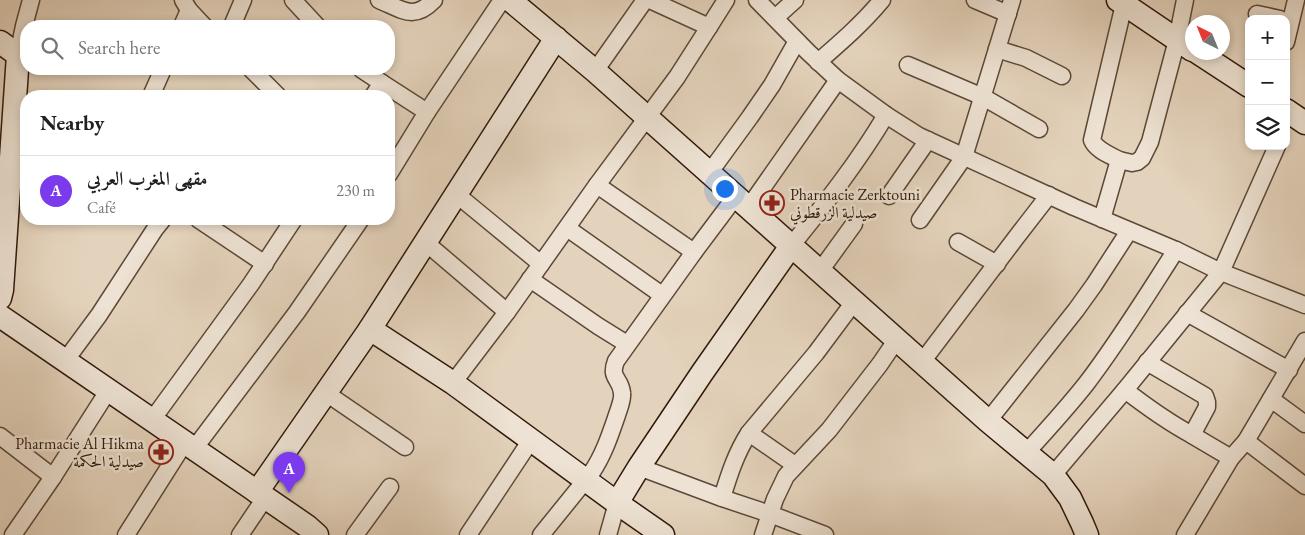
<!DOCTYPE html>
<html lang="en">
<head>
<meta charset="utf-8">
<style>
	:root { --surface:#fff; --page:#f2f2f2; --text:#202124; --muted:#757577; --line:#e0e0e0; --accent:#7c3aed }
	body { margin:0; font-family:"EB Garamond",Amiri,serif; background:var(--page); color:var(--text) }
	.controls { position:absolute; right:15px; top:15px; display:grid; overflow:hidden; border-radius:10px; box-shadow:0 2px 8px #0003 }
	.controls button { width:45px; height:45px; display:grid; place-items:center; padding:0; border:0; border-bottom:1px solid var(--line); background:var(--surface); color:var(--text); font:25px sans-serif }
	.compass { position:absolute; left:1185px; top:15px; width:45px; height:45px; border-radius:50%; background:var(--surface); box-shadow:0 2px 8px #0003; rotate:317deg }
	.you { position:absolute; left:724px; top:188px; width:18px; height:18px; margin:-12px; border:4px solid #fff; border-radius:50%; background:#1a73e8; box-shadow:0 0 0 8px #1a73e833 }
	.badge { display:grid; place-items:center; width:32px; height:32px; border-radius:50%; background:var(--accent); color:#fff; font-size:16px; font-weight:700 }
	.pin { position:absolute; translate:-50% -41px; filter:drop-shadow(0 1px 2px #0008) }
	.pin::after { content:''; position:absolute; top:26px; width:18px; height:15px; background:inherit; clip-path:polygon(0 0,100% 0,50% 100%) }
	.list { margin:0; padding:0; list-style:none }
	h2 { display:flex; justify-content:space-between; align-items:center; height:65px; margin:0; padding:0 20px; font-size:21px }
	h2 small { font-size:16px; font-weight:400; color:var(--muted) }
	.list li { display:grid; grid-template-columns:32px 1fr auto; gap:15px; align-items:center; box-sizing:border-box; height:70px; padding:0 20px; border-top:1px solid var(--line) }
	.list b { display:block; font-size:19px; white-space:nowrap }
	.list p { margin:0; font-size:16px; white-space:nowrap; color:var(--muted) }
	.list em { font-size:16px; font-style:normal; color:var(--muted) }
	.icon { flex:none; width:28px; height:28px; fill:none; stroke:currentColor; stroke-width:2; stroke-linecap:round; stroke-linejoin:round }
	.map { position:relative; flex:none; width:1305px; height:535px; overflow:hidden }
	.search { position:absolute; background:var(--surface); box-shadow:0 2px 8px #0003; left:20px; top:20px; width:375px; height:55px; display:flex; align-items:center; gap:12px; box-sizing:border-box; padding:0 18px; border-radius:20px; color:var(--muted); font-size:19px }
	.panel { position:absolute; background:var(--surface); box-shadow:0 2px 8px #0003; left:20px; top:90px; width:375px; height:135px; border-radius:20px }
	.map>svg:first-child { display:block }
	.lines { fill:none; stroke-linecap:round; stroke-linejoin:round }
	.street-casing { stroke:#5d4837; stroke-width:19 }
	.secondary-casing { stroke:#30190b; stroke-width:25 }
	.street { stroke:#ede2d3; stroke-width:16 }
	.secondary { stroke:#ede2d3; stroke-width:22 }
	.labels { text-anchor:middle; dominant-baseline:central; stroke-width:5; stroke-linejoin:round; paint-order:stroke }
	.poi-label { font-size:16px; fill:#30190b; stroke:#ede2d3; text-anchor:start }
</style>
</head>
<body>
<div class="map">
<svg width="1305" height="535" viewBox="0 0 1305 535">
	<rect width="100%" height="100%" fill="#e4d3bc"/>
	<filter id="stains"><feTurbulence type="fractalNoise" baseFrequency=".004" numOctaves="4"/><feColorMatrix values="0 0 0 0 .2 0 0 0 0 .09 0 0 0 0 .02 0 0 0 .5 -.17"/></filter>
	<radialGradient id="worn" r=".72"><stop offset=".6" stop-color="#630" stop-opacity="0"/><stop offset="1" stop-color="#630" stop-opacity=".3"/></radialGradient>
	<g class="lines">
		<defs>
			<g id="street">
				<path d="M183 0 189 10 204 26"/>
				<path d="M293 0 317 26"/>
				<path d="M379 0C403 10 414 21 434 0"/>
				<path d="M650 0 709 27 726 0"/>
				<path d="M757 0 808 52 838 80 886 115 919 136 1074 207 1176 250 1221 272 1305 305"/>
				<path d="M975 0 1008 14"/>
				<path d="M1257 14 1280 19"/>
				<path d="M775 18 795 0"/>
				<path d="M182 26 189 10"/>
				<path d="M232 26 243 0"/>
				<path d="M1286 42 1296 0"/>
				<path d="M997 49 1026 58 1062 76"/>
				<path d="M18 55 24 26 31 0"/>
				<path d="M818 62C841 42 863 23 882 0"/>
				<path d="M908 65 983 97 1039 129"/>
				<path d="M251 69 278 96"/>
				<path d="M361 69 382 83"/>
				<path d="M595 71 645 0"/>
				<path d="M151 96 163 69"/>
				<path d="M373 96 382 83 427 112 389 174"/>
				<path d="M427 112 502 0"/>
				<path d="M1119 160C1110 155 1096 150 1092 140L1125 0"/>
				<path d="M710 172 750 117 772 85 797 41"/>
				<path d="M597 185 694 252"/>
				<path d="M456 194 541 264"/>
				<path d="M889 196 928 140"/>
				<path d="M749 207 838 80"/>
				<path d="M198 219 265 264"/>
				<path d="M1102 219 1119 160 1132 163 1137 162 1142 158 1150 142 1177 40 1185 0"/>
				<path d="M920 220 964 157 1012 0"/>
				<path d="M567 228 662 295"/>
				<path d="M425 242 507 312"/>
				<path d="M958 242 997 264"/>
				<path d="M791 246C825 204 858 162 886 115"/>
				<path d="M820 271 854 224"/>
				<path d="M530 279 598 326 627 344"/>
				<path d="M1187 313 1289 370"/>
				<path d="M65 361 99 315 155 229 163 219"/>
				<path d="M922 362 1015 239 1049 195"/>
				<path d="M453 383 507 312 597 185 677 77 709 27"/>
				<path d="M1125 390C1147 407 1168 422 1192 435L1207 407V402L1205 396 1147 362"/>
				<path d="M326 393 405 447"/>
				<path d="M1271 399 1305 424"/>
				<path d="M152 420 251 284 294 219"/>
				<path d="M988 421 1076 310 1094 285 1129 231"/>
				<path d="M749 433 816 353 854 302"/>
				<path d="M1192 435 1231 458"/>
				<path d="M0 436 53 477"/>
				<path d="M1246 441 1305 486"/>
				<path d="M194 449 297 312 361 219"/>
				<path d="M1026 453C1047 430 1067 408 1086 384 1119 341 1147 295 1176 250"/>
				<path d="M639 467 722 498 770 514 825 535"/>
				<path d="M1053 475 1125 390 1221 272 1277 146"/>
				<path d="M722 498C729 475 736 453 749 433L795 465"/>
				<path d="M13 535 53 477 108 391"/>
				<path d="M126 535 185 442"/>
				<path d="M240 535 265 498"/>
				<path d="M355 535 390 487"/>
				<path d="M468 535 531 440"/>
				<path d="M541 535 592 472C604 454 610 435 617 415 619 408 623 400 622 393 621 378 609 379 616 361L694 252 736 196"/>
				<path d="M608 535 617 503"/>
				<path d="M763 535 775 499 786 476 829 430 880 364 897 339"/>
				<path d="M1185 535 1231 458 1246 441 1305 341"/>
			</g>
			<g id="secondary">
				<path d="M510 0 595 71 988 421 1053 475 1070 498 1082 523 1087 535"/>
				<path d="M1118 0 1192 50"/>
				<path d="M0 42 18 55 2 290 0 298"/>
				<path d="M1197 52 1249 86"/>
				<path d="M1286 110 1305 123"/>
				<path d="M0 316 307 526 317 535"/>
				<path d="M370 329 453 383 617 503 663 535"/>
				<path d="M257 492 370 329 556 38"/>
				<path d="M617 503 639 467 702 373 791 246"/>
			</g>
		</defs>
		<!-- street casing -->
		<use href="#street" class="street-casing"/>
		<!-- secondary casing -->
		<use href="#secondary" class="secondary-casing"/>
		<!-- street -->
		<use href="#street" class="street"/>
		<!-- secondary -->
		<use href="#secondary" class="secondary"/>
	</g>
	<!-- icons -->
	<defs>
		<symbol id="pharmacy-ring" viewBox="-11 -11 22 22"><circle r="9.5" fill="#ede2d3" stroke="#8f2418" stroke-width="1.5"/><path d="M-2-6h4v4h4v4h-4v4h-4v-4h-4v-4h4Z" fill="#8f2418"/></symbol>
	</defs>
	<g fill-rule="evenodd">
		<use href="#pharmacy-ring" x="758" y="189" width="28" height="28"/>
		<use href="#pharmacy-ring" x="147" y="438" width="28" height="28"/>
	</g>
	<g class="labels">
		<!-- poi labels -->
		<g class="poi-label">
			<text x="790" y="194">Pharmacie Zerktouni<tspan x="790" dy="18">صيدلية الزرقطوني</tspan></text>
			<text x="144" y="443" text-anchor="end">Pharmacie Al Hikma<tspan x="144" dy="18">صيدلية الحكمة</tspan></text>
		</g>
	</g>
	<rect width="100%" height="100%" filter="url(#stains)"/>
	<rect width="100%" height="100%" fill="url(#worn)"/>
</svg>
<div class="controls">
<button>+</button>
<button>−</button>
<button><svg class="icon" aria-label="layers" viewBox="0 0 24 24"><path d="M12 4l9 5-9 5-9-5zM3 14l9 5 9-5"/></svg></button>
</div>
<svg class="compass" viewBox="-18 -18 36 36"><path d="M0-13l5 13h-10z" fill="#e53935"/><path d="M0 13l5-13h-10z" fill="#757577"/></svg>
<div class="you"></div>
<div class="pin badge" style="left:289px;top:493px">A</div>
<div class="search"><svg class="icon" aria-label="search" viewBox="0 0 24 24"><circle cx="10" cy="10" r="6"/><path d="M15 15l6 6"/></svg>Search here</div>
<section class="panel">
<h2>Nearby<small></small></h2>
<ul class="list">
<li><span class="badge">A</span><div><b>مقهى المغرب العربي</b><p>Café</p></div><em>230 m</em></li>
</ul>
</section>
</div>
</body>
</html>
